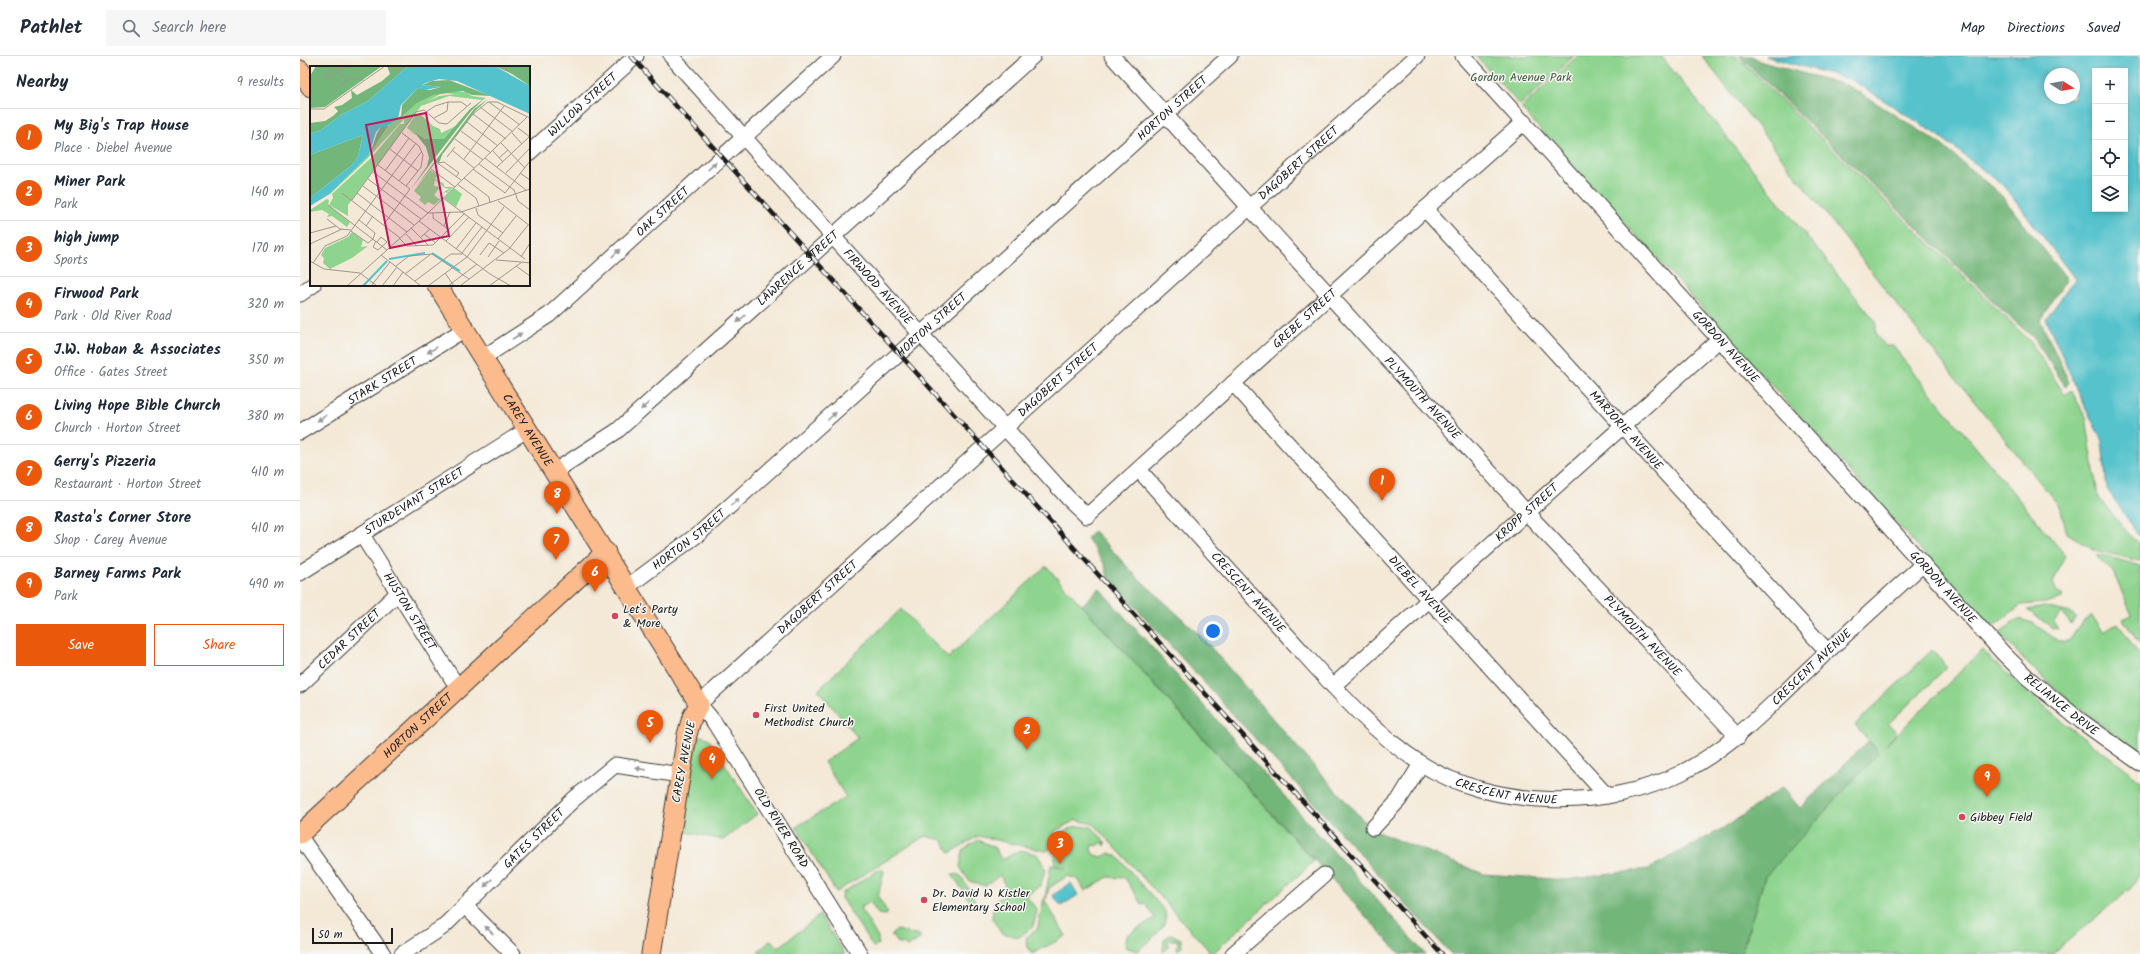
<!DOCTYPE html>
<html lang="en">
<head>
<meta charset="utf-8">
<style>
	:root { --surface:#fff; --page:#f6f6f7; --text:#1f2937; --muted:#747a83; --line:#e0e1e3; --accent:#ea580c }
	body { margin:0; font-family:Kalam,sans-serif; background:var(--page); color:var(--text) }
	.controls { position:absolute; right:12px; top:12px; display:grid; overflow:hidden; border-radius:0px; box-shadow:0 2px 6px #0003 }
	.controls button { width:36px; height:36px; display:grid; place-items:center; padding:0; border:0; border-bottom:1px solid var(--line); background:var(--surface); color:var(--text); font:20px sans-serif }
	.compass { position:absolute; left:1744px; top:12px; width:36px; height:36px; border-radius:50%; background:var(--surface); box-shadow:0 2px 6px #0003; rotate:101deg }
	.scale { position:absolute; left:12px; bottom:10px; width:81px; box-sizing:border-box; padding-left:4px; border:2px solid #1c1c1c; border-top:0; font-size:11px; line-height:14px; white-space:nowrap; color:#1c1c1c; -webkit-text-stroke:3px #f6f6f2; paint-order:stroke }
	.you { position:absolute; left:913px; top:575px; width:14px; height:14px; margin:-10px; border:3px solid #fff; border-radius:50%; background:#1a73e8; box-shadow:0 0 0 6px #1a73e833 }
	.badge { display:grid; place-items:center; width:26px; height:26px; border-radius:50%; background:var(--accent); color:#fff; font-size:13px; font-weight:700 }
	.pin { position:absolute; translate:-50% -33px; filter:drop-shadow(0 1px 2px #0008) }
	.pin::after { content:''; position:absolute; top:21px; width:14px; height:12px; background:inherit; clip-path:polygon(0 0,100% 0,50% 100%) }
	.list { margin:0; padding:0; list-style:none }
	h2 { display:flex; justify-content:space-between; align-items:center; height:52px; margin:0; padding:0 16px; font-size:17px }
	h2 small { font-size:13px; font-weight:400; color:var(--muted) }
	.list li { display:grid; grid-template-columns:26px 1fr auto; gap:12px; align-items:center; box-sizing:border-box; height:56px; padding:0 16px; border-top:1px solid var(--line) }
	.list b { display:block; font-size:15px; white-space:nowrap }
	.list p { margin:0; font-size:13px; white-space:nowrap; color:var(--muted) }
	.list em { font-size:13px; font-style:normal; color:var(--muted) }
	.actions { display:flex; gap:8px; padding:12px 16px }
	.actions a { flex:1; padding:9px 0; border:1px solid var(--accent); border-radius:0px; text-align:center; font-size:14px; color:var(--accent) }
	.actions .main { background:var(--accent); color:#fff }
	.icon { flex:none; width:22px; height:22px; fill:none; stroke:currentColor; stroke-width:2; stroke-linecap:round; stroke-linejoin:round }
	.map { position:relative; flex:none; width:1840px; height:898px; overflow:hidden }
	header { display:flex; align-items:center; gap:24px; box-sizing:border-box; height:56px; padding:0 20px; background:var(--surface); border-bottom:1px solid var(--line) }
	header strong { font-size:19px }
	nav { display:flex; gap:22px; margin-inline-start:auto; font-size:14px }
	.search { width:280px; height:36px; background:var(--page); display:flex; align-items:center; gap:10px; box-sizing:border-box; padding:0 14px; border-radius:0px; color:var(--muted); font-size:15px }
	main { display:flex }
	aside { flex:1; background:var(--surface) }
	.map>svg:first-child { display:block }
	.green { fill:#8ed48e; stroke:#557855 }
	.forest { fill:#72b679; stroke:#47694a }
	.water { fill:#54c2cc; stroke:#386f74; fill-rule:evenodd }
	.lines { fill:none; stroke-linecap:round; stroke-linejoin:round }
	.minor-casing { stroke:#3c3b38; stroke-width:17 }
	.major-casing { stroke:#3c3b38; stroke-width:21 }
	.minor { stroke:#fff; stroke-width:15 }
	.major { stroke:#fbbb8d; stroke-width:19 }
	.rail-casing { stroke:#1c1c1c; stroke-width:4.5 }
	.rail { stroke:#f6f6f2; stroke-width:3; stroke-dasharray:9; stroke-linecap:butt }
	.oneway { fill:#999 }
	.poi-dot { fill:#d1495b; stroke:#f6f6f2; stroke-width:1.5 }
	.labels { text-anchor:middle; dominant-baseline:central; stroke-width:3; stroke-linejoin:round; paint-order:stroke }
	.park-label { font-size:12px; fill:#445c44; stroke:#f6f6f2 }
	.street-label { font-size:12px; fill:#1c1c1c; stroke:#f6f6f2 }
	.poi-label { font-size:12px; fill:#1c1c1c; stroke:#f6f6f2; text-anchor:start }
	.inset-river { fill:none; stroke:#54c2cc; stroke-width:2 }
	.inset-road { fill:none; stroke:#9e978c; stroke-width:1 }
	.view { fill:#c2185b; fill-opacity:0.15; stroke:#c2185b; stroke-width:2 }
	.inset-edge { fill:none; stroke:#1c1c1c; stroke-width:2 }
</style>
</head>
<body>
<header>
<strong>Pathlet</strong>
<div class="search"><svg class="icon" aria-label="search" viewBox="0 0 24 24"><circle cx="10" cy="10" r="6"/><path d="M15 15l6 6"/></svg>Search here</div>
<nav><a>Map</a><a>Directions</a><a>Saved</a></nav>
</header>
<main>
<aside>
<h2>Nearby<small>9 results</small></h2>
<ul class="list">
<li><span class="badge">1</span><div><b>My Big's Trap House</b><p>Place · Diebel Avenue</p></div><em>130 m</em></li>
<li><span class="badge">2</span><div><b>Miner Park</b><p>Park</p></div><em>140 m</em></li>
<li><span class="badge">3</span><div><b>high jump</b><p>Sports</p></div><em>170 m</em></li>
<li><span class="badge">4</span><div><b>Firwood Park</b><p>Park · Old River Road</p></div><em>320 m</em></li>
<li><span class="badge">5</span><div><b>J.W. Hoban &amp; Associates</b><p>Office · Gates Street</p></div><em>350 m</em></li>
<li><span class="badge">6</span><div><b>Living Hope Bible Church</b><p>Church · Horton Street</p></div><em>380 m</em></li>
<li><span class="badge">7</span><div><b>Gerry's Pizzeria</b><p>Restaurant · Horton Street</p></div><em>410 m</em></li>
<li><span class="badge">8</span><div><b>Rasta's Corner Store</b><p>Shop · Carey Avenue</p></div><em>410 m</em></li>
<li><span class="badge">9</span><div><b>Barney Farms Park</b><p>Park</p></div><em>490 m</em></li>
</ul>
<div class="actions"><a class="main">Save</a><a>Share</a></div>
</aside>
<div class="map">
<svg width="1840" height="898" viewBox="0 0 1840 898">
	<rect width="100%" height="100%" fill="#f6f6f2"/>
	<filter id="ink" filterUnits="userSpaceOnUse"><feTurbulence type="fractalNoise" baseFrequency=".025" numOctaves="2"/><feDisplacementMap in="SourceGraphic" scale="8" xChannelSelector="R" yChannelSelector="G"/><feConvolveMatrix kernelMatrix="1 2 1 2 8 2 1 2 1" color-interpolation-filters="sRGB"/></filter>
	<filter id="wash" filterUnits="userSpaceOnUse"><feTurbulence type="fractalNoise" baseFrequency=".012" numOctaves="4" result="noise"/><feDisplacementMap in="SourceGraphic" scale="16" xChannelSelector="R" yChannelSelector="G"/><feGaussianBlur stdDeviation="0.9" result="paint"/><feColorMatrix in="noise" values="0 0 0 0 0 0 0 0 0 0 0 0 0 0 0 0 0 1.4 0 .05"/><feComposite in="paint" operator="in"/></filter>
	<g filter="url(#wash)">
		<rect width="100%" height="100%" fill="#f4e9d7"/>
		<!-- green -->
		<g class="green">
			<path d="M1176 0H1274L1220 49Z"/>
			<path d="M1278 0H1361L1576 266V279L1585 290H1594L1601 301 1765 499 1753 527 1757 536 1763 540 1762 542 1745 547 1721 549 1691 572 1221 52Z"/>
			<path d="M1402 0H1436L1730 285 1765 339 1771 334 1786 361 1798 441 1832 482 1840 487V505L1794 494 1767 477 1760 451 1643 307Z"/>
			<path d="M1796 500H1806L1840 510V589L1823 563 1832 559 1813 516Z"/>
			<path d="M746 510 1014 805 912 898 794 768 776 764 755 775 751 792 746 795 678 780 650 797 642 784 625 780 536 836 496 771 546 741 524 706 558 682 518 634 601 553 648 602Z"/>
			<path d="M1745 551 1771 557 1776 561 1771 568 1762 557 1753 565 1758 573 1753 572 1727 554Z"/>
			<path d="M1792 560 1804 576 1818 567 1840 600V696L1777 651 1732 612 1699 577 1718 563 1733 567 1758 585H1769L1782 566Z"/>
			<path d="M1632 594 1647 611 1588 668 1597 676 1586 689 1682 594C1712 622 1741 650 1774 675 1796 692 1820 706 1840 725V816L1831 832 1752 898H1441L1465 821 1517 758 1579 696 1555 669Z"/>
			<path d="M401 680 408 682 457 758 423 784 382 775 395 688 397 682Z"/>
			<path d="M776 770 792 771 806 787 805 790 803 786 797 790 792 789 791 794 794 799 802 801 809 797 816 799 865 855C870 872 848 885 837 895L825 891 827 879 855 862 845 847 842 848 825 822 808 821 785 835 778 823 767 820 749 832 746 843 745 842 751 809 766 812 754 809 759 778Z"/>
			<path d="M678 784 694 791 702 804 720 794 737 798 746 813 740 830 726 840 737 854 733 871 719 881 701 877 692 862 694 846 708 836 700 819 685 830 669 825 660 811 663 794Z"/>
			<path d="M580 813 584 815 578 841 588 857 584 859 578 858 570 846 560 852 578 882V888L574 892 541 842 542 837Z"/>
			<path d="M652 818 660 819 675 844 671 847Z"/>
			<path d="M744 843 766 880 734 897H731L726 887 727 880 737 874Z"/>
			<path d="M520 859 545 898H460L458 896 471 884 478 892Z"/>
			<path d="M597 874 620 880V883L607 891 602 887 600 889 591 879Z"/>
			<path d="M871 878 881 883 882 891 877 894 878 884H868V892L863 896 864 883Z"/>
		</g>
		<!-- forest -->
		<g class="forest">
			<path d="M1439 0H1452L1462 6 1549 30 1638 86 1701 139 1767 223 1740 264 1769 326 1766 331 1733 281 1704 256Z"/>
			<path d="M794 475 835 519 900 579 1013 709 1072 774 1184 818 1266 824 1348 813 1429 769 1482 731 1500 752 1568 685 1579 696 1465 821 1441 898H1151L808 521 805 509 787 482Z"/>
			<path d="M799 532 1125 898H1100L782 549Z"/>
		</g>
		<!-- water -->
		<g class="water">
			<path d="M1465 0H1840V481L1807 433 1802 385 1779 338 1746 263 1775 223 1706 132 1638 79 1552 24ZM1795 15H1825V153H1795ZM1750 18H1774V42H1750Z"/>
			<path d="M771 827 778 839 761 850 753 839Z"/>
		</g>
	</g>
	<g filter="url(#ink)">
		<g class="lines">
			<defs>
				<g id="minor">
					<path id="s1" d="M371 0 768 442 787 460 1125 153 1224 66"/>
					<path id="s2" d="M812 0 1226 456 1438 681"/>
					<path id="s3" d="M1163 0 1703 597 1728 622 1781 665 1840 707"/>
					<path id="s4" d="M229 97 336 0"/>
					<path id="s5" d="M1125 153 1527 595"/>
					<path d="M0 238 13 229"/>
					<path id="s6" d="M184 301 249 259 533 0"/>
					<path id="s7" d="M933 327 1307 740"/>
					<path id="s8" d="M0 376 165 273"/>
					<path id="s9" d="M839 414C888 469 937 524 986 578 1028 624 1068 673 1120 707 1191 753 1306 755 1381 717 1432 691 1471 649 1512 610 1549 575 1586 542 1623 508"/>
					<path id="s10" d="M255 415 317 375 733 0"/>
					<path id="s11" d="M62 479 158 632"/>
					<path id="s12" d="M0 517 228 373"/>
					<path id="s13" d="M327 531 401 476 930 0"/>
					<path id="s14" d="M0 629 99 536"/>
					<path id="s15" d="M1033 630 1420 283"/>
					<path d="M1073 772 1099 744 1121 708"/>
					<path d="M0 781 83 898"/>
					<path d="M165 850 213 898"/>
					<path id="s16" d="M102 898 143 871 274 743 315 709 380 719"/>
					<path id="s17" d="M560 898 414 666 399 648 1117 0"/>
					<path d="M933 898 1024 819"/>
				</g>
				<g id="major">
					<path d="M0 14 11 31"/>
					<path id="s18" d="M137 229 399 648 392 661 387 679 351 898"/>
					<path id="s19" d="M0 778 306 496"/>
				</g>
			</defs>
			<!-- minor casing -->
			<use href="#minor" class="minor-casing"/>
			<!-- major casing -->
			<use href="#major" class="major-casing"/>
			<!-- minor -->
			<use href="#minor" class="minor"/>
			<!-- major -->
			<use href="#major" class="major"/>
			<defs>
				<path id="rail" d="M331 0 967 706 1142 898"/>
			</defs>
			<!-- rail casing -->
			<use href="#rail" class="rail-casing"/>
			<!-- rail -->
			<use href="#rail" class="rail"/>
		</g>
		<!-- one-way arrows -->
		<defs><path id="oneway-solid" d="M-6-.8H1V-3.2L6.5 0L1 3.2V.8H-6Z"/></defs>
		<g class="oneway">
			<use href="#oneway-solid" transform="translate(412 110) rotate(-43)"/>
			<use href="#oneway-solid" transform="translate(316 197) rotate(-43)"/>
			<use href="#oneway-solid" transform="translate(441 263) rotate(138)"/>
			<use href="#oneway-solid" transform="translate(217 280) rotate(-33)"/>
			<use href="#oneway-solid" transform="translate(132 294) rotate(148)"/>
			<use href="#oneway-solid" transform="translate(345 350) rotate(138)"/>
			<use href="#oneway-solid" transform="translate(532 360) rotate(-42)"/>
			<use href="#oneway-solid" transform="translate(22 362) rotate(148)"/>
			<use href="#oneway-solid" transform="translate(435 446) rotate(-42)"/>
			<use href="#oneway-solid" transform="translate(341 713) rotate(-171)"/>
			<use href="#oneway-solid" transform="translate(188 827) rotate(136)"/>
			<use href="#oneway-solid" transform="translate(189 874) rotate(-135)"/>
		</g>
	</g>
	<!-- markers -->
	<g class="poi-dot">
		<circle cx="315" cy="560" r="4"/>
		<circle cx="456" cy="659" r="4"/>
		<circle cx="1662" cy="761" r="4"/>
		<circle cx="624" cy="844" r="4"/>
	</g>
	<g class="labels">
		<!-- park labels -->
		<g class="park-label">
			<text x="1221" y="21">Gordon Avenue Park</text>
		</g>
		<!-- street labels -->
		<g class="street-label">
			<text stroke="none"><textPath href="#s4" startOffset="72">WILLOW STREET</textPath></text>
			<text stroke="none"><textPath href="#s13" startOffset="726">HORTON STREET</textPath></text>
			<text stroke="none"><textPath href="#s17" startOffset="1105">DAGOBERT STREET</textPath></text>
			<text stroke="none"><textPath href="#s6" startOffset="231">OAK STREET</textPath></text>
			<text stroke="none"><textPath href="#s10" startOffset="317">LAWRENCE STREET</textPath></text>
			<text stroke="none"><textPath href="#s1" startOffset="310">FIRWOOD AVENUE</textPath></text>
			<text stroke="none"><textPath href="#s1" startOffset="914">GREBE STREET</textPath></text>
			<text stroke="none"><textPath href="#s13" startOffset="402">HORTON STREET</textPath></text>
			<text stroke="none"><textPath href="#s3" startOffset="392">GORDON AVENUE</textPath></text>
			<text stroke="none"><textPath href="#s17" startOffset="781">DAGOBERT STREET</textPath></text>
			<text stroke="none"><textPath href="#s8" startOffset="97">STARK STREET</textPath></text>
			<text stroke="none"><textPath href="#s2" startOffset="462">PLYMOUTH AVENUE</textPath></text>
			<text stroke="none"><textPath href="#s18" startOffset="171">CAREY AVENUE</textPath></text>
			<text stroke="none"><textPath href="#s5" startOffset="299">MARJORIE AVENUE</textPath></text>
			<text stroke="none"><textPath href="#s12" startOffset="135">STURDEVANT STREET</textPath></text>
			<text stroke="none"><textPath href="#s15" startOffset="260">KROPP STREET</textPath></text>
			<text stroke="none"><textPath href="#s13" startOffset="78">HORTON STREET</textPath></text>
			<text stroke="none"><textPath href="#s3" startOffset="716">GORDON AVENUE</textPath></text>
			<text stroke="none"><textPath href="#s7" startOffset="279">DIEBEL AVENUE</textPath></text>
			<text stroke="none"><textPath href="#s9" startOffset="164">CRESCENT AVENUE</textPath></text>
			<text stroke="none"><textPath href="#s17" startOffset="457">DAGOBERT STREET</textPath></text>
			<text stroke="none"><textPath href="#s11" startOffset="90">HUSTON STREET</textPath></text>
			<text stroke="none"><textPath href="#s2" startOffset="786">PLYMOUTH AVENUE</textPath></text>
			<text stroke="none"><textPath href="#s14" startOffset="67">CEDAR STREET</textPath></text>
			<text stroke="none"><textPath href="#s9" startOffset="847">CRESCENT AVENUE</textPath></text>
			<text stroke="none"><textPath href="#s3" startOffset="883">RELIANCE DRIVE</textPath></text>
			<text stroke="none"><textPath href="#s19" startOffset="160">HORTON STREET</textPath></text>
			<text transform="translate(384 706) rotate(-79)">CAREY AVENUE</text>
			<text stroke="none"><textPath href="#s9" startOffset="499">CRESCENT AVENUE</textPath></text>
			<text transform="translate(481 772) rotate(58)">OLD RIVER ROAD</text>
			<text stroke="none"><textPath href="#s16" startOffset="176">GATES STREET</textPath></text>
		</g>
		<!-- poi labels -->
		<g class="poi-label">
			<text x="323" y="553">Let's Party<tspan x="323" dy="14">&amp; More</tspan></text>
			<text x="464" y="652">First United<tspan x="464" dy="14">Methodist Church</tspan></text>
			<text x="1670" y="761">Gibbey Field</text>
			<text x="632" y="837">Dr. David W Kistler<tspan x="632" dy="14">Elementary School</tspan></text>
		</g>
	</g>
	<!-- overview -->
	<g transform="translate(10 10)">
		<rect width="220" height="220" fill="#f4e9d7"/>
		<path d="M139 25 156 26 162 30 176 32 172 34 139 30 111 40 38 139V150L19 139 23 132 22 128 62 91 90 58H94V53L56 94 19 129 18 128 59 89 79 59 107 37 92 39 122 29 132 27 116 36 129 30 145 28 132 27ZM105 49H111L123 60 130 63 131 67 146 60 134 73H115L98 65 104 67 97 62ZM120 104 128 109 125 113 133 117 135 121H143L137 127 135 126 130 131 135 125 140 123 135 122 125 114 124 120 130 121 124 129 129 133 132 132 124 139 118 136 115 139 109 134 111 131 104 125ZM144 122 152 128 146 141 134 132ZM17 133 19 134 18 139 40 156 37 161 22 150 17 151 19 148 12 144 0 146V144ZM42 166 53 174 51 181 58 180 42 192 20 203 13 197 14 192 11 189 15 182 38 171Z" fill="#8ed48e"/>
		<path d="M6 0H72L15 41 0 42V10ZM77 0H98L58 35 31 49 11 64 0 68V57L15 55 23 50 28 45 24 41 32 39 42 32 41 24 47 29 72 15 80 8ZM185 0H220V20L202 8ZM139 14 181 30 162 29 153 25 123 29 107 37 91 51 92 39 108 22 120 24 131 21 112 19 122 15ZM175 32 161 45 101 123 117 100 119 92 116 81 105 67 115 73H134L160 43ZM178 33 165 45 133 87 129 97 126 96 105 122 164 43ZM79 60 76 63 60 88 67 67 71 61ZM53 69 48 90 42 99 0 132V89Z" fill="#72b679"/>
		<path d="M98 0H185L220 20V48L147 15 129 13 115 17 112 19 132 21 113 24 108 22 91 39 88 53 74 62 71 61 66 66 59 89 18 129 0 140V132L42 99 48 90 53 69 0 89V68L11 64 31 49 58 35Z" fill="#54c2cc"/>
		<path class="inset-river" d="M122 187 150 205M79 193 115 187M53 220 77 195"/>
		<path class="inset-road" d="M27 0 36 15M15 14 22 0M15 15 29 6M23 24 41 12 53 14M178 36H187L220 52M179 36 210 59M170 41 203 66M0 43H14L75 0M116 46 125 40 138 36H151L157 40M163 48 196 73M124 52 137 45 138 36M157 56 188 80M208 62 220 71M151 65 181 87M92 67 109 80 113 89 111 101 96 120M202 67 212 78M145 73 173 94M191 77 215 102M80 83 108 105M142 84 164 102M183 85 193 96M133 87 163 48 178 36M137 91 145 81M175 92 216 124M189 92 198 84M154 93 194 40M126 96 151 114M128 97 134 96 149 107 146 111M169 98 204 124 208 135 220 144M68 99 100 123 74 158M187 101 219 71M121 103 145 121M163 103 195 127 220 95M75 105 99 72M63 106 118 147 217 51M196 107 220 82M210 107 220 114M154 112 179 131 180 137M58 113 111 153M89 115 112 85M147 118 166 132 169 140M53 120 104 159M32 127 90 172M47 127 97 166M133 132 215 193M42 134 106 46 114 44 129 57 137 58 161 37M188 135 220 160M18 139 77 184M166 142 168 149 193 167M123 147V152L139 164M17 153 30 163 41 164M109 155 180 208 201 220M56 160 63 150M134 160 140 146M101 162 118 179M41 165 58 177 63 173 65 167 49 154M0 167 26 160M96 168 107 180M114 168 126 177M111 171 120 163M90 173 97 180 123 179 155 147M188 173 206 150M66 175 63 181 68 184 77 176 71 171 67 176M136 175 159 151M0 178 32 163M146 183 166 157M152 187 172 161M71 189 111 220M170 189 179 177 194 187M178 191 189 175M211 191 220 177M186 194 211 196M0 195 14 203 50 207M3 197 15 180 37 170 106 77M86 200 99 190 122 188 159 213M206 200 220 210M50 207 67 220M135 207 144 220M95 208 121 188M105 215 141 188H152M37 220 118 147 151 146 220 123M61 220 80 196M72 220 87 201M83 220 93 206M118 220 157 191 194 141M138 220 167 198M150 220 199 183 218 159M179 220 212 196 220 197"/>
		<path class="view" d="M116 47 139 170 80 182 56 59Z"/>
		<rect width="220" height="220" class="inset-edge"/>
	</g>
</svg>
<div class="controls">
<button>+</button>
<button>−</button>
<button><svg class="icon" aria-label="locate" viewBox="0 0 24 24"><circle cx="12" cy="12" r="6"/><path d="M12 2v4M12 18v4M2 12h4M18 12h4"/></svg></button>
<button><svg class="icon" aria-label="layers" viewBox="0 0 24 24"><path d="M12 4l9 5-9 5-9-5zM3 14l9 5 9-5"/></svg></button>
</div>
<svg class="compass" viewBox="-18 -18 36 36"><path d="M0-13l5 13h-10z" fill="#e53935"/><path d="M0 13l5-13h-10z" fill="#747a83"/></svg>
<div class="scale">50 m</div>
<div class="you"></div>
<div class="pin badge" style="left:1082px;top:445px">1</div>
<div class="pin badge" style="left:727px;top:694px">2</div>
<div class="pin badge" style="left:760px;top:808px">3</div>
<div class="pin badge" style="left:412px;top:723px">4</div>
<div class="pin badge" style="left:350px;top:687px">5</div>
<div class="pin badge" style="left:295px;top:536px">6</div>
<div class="pin badge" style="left:256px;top:504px">7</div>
<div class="pin badge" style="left:257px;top:458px">8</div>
<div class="pin badge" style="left:1687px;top:741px">9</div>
</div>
</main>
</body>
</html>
